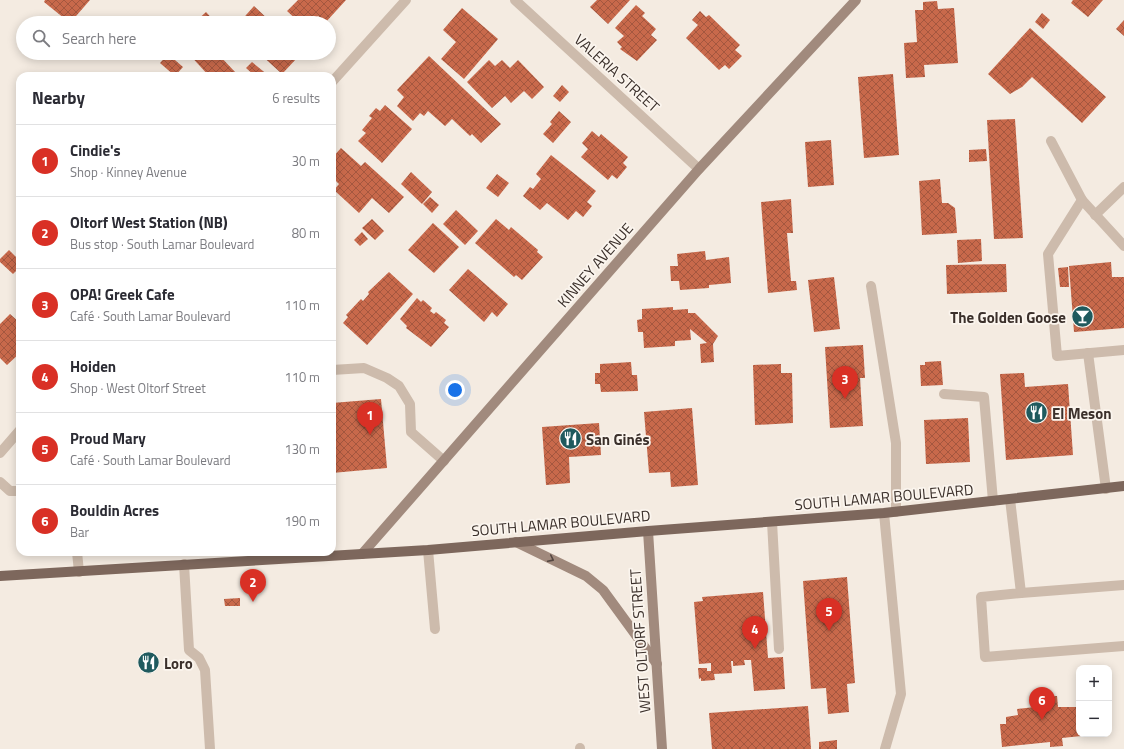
<!DOCTYPE html>
<html lang="en">
<head>
<meta charset="utf-8">
<style>
	:root { --surface:#fff; --page:#f7f7f7; --text:#2b2b33; --muted:#7c7c81; --line:#e1e1e2; --accent:#d93025 }
	body { margin:0; font-family:"Titillium Web",sans-serif; background:var(--page); color:var(--text) }
	.controls { position:absolute; right:12px; bottom:12px; display:grid; overflow:hidden; border-radius:8px; box-shadow:0 2px 10px #0003 }
	.controls button { width:36px; height:36px; display:grid; place-items:center; padding:0; border:0; border-bottom:1px solid var(--line); background:var(--surface); color:var(--text); font:20px sans-serif }
	.you { position:absolute; left:455px; top:390px; width:14px; height:14px; margin:-10px; border:3px solid #fff; border-radius:50%; background:#1a73e8; box-shadow:0 0 0 6px #1a73e833 }
	.badge { display:grid; place-items:center; width:26px; height:26px; border-radius:50%; background:var(--accent); color:#fff; font-size:13px; font-weight:700 }
	.pin { position:absolute; translate:-50% -33px; filter:drop-shadow(0 1px 2px #0008) }
	.pin::after { content:''; position:absolute; top:21px; width:14px; height:12px; background:inherit; clip-path:polygon(0 0,100% 0,50% 100%) }
	.list { margin:0; padding:0; list-style:none }
	h2 { display:flex; justify-content:space-between; align-items:center; height:52px; margin:0; padding:0 16px; font-size:17px }
	h2 small { font-size:13px; font-weight:400; color:var(--muted) }
	.list li { display:grid; grid-template-columns:26px 1fr auto; gap:12px; align-items:center; box-sizing:border-box; height:72px; padding:0 16px; border-top:1px solid var(--line) }
	.list b { display:block; font-size:15px; white-space:nowrap }
	.list p { margin:0; font-size:13px; white-space:nowrap; color:var(--muted) }
	.list em { font-size:13px; font-style:normal; color:var(--muted) }
	.icon { flex:none; width:22px; height:22px; fill:none; stroke:currentColor; stroke-width:2; stroke-linecap:round; stroke-linejoin:round }
	.map { position:relative; flex:none; width:1124px; height:749px; overflow:hidden }
	.search { position:absolute; background:var(--surface); box-shadow:0 2px 10px #0003; left:16px; top:16px; width:320px; height:44px; display:flex; align-items:center; gap:10px; box-sizing:border-box; padding:0 14px; border-radius:22px; color:var(--muted); font-size:15px }
	.panel { position:absolute; background:var(--surface); box-shadow:0 2px 10px #0003; left:16px; top:72px; width:320px; height:484px; border-radius:12px }
	.map>svg:first-child { display:block }
	.building { fill:url(#building-cross-hatch) }
	.lines { fill:none; stroke-linecap:round; stroke-linejoin:round }
	.lane { stroke:#cdbbac; stroke-width:10 }
	.street { stroke:#cdbbac; stroke-width:10 }
	.secondary { stroke:#a18a7d; stroke-width:10 }
	.primary { stroke:#7d675c; stroke-width:10 }
	.oneway { stroke:#544640 }
	.labels { text-anchor:middle; dominant-baseline:central; stroke-width:3.5; stroke-linejoin:round; paint-order:stroke }
	.street-label { font-size:15px; fill:#3b302b; stroke:#fbf5ee }
	.poi-label { font-size:15px; font-weight:bold; fill:#3b302b; stroke:#fbf5ee; text-anchor:start }
</style>
</head>
<body>
<div class="map">
<svg width="1124" height="749" viewBox="0 0 1124 749">
	<defs>
		<pattern id="building-cross-hatch" width="8" height="8" patternUnits="userSpaceOnUse"><rect width="8" height="8" fill="#c8694b"/><path d="M0 0l8 8M0 8l8-8" fill="none" stroke="#a4573f"/></pattern>
	</defs>
	<rect width="100%" height="100%" fill="#f4ebe1"/>
	<!-- building -->
	<g class="building">
		<path d="M45 0H90L70 23 44 2Z"/>
		<path d="M298 0H346L325 23 318 16 311 23H300L287 11Z"/>
		<path d="M597 0H630L608 24 590 7Z"/>
		<path d="M1073 0H1103L1088 17 1071 3Z"/>
		<path d="M937 1 938 9 954 8 958 63 924 65 925 77 906 78 904 43 917 42 915 10H923V2Z"/>
		<path d="M636 5 645 13 642 16 656 29 651 35 657 40 637 61 620 49 622 47 617 42 624 36 615 28Z"/>
		<path d="M254 6 272 23H239Z"/>
		<path d="M462 8 498 39 464 79 441 59 456 42 443 30Z"/>
		<path d="M700 11 706 17 709 15 740 45 735 50 742 56 729 69 725 65 719 70 686 38 698 25 692 20Z"/>
		<path d="M206 12 216 23H194Z"/>
		<path d="M1042 13 1050 20 1043 29 1035 22Z"/>
		<path d="M1124 20V36L1116 29Z"/>
		<path d="M1030 28 1106 97 1082 123 1032 77 1022 87 1010 94 988 74Z"/>
		<path d="M188 53H217L236 73 233 76H209Z"/>
		<path d="M259 53H292L297 58 282 74Z"/>
		<path d="M168 54 183 67 175 76 160 63Z"/>
		<path d="M429 56 501 124 481 143 472 134 470 136 452 119 445 126 428 111 424 116 420 113 413 121 397 106 404 97 397 90Z"/>
		<path d="M489 60 495 66 502 60 510 68 518 60 544 87 532 99 524 91 511 103 505 96 492 108 467 82Z"/>
		<path d="M252 62 269 76H255L246 68Z"/>
		<path d="M893 74 899 155 864 158 858 77Z"/>
		<path d="M562 85 569 92 560 102 553 96Z"/>
		<path d="M385 105 412 129 382 163 358 141 366 133 362 130 372 118 369 116 376 108 380 111Z"/>
		<path d="M559 111 571 122 553 143 543 134 552 124 550 122Z"/>
		<path d="M1015 119 1023 238 994 239 987 120Z"/>
		<path d="M592 131 599 137 601 134 628 157 623 163 627 167 617 179 612 175 608 180 581 157 588 149 582 143Z"/>
		<path d="M831 140 834 185 808 187 805 142Z"/>
		<path d="M341 148 361 166 365 162 404 197 389 213 372 198 359 213 334 190 339 184 332 177V158Z"/>
		<path d="M986 149 987 161 969 162V150Z"/>
		<path d="M551 155 596 191 587 202 592 206 583 217 576 211 568 220 547 203 540 210 523 196 530 187 533 189 541 179 536 174Z"/>
		<path d="M411 172 432 192 422 204 401 184Z"/>
		<path d="M497 174 509 183 498 197 486 188Z"/>
		<path d="M940 179 942 203H948L955 208 957 233 922 235 919 181Z"/>
		<path d="M430 197 439 205 432 213 423 204Z"/>
		<path d="M791 199 793 233H787L791 281H796L797 290 768 293 761 202Z"/>
		<path d="M456 210 478 231 465 245 443 224Z"/>
		<path d="M372 219 384 231 375 240 362 228Z"/>
		<path d="M496 219 509 230 511 227 538 250 537 252 543 257 522 280 516 275 514 277 475 243Z"/>
		<path d="M433 223 459 247 434 273 408 250Z"/>
		<path d="M362 232 368 239 360 246 354 240Z"/>
		<path d="M981 239 982 261 958 263 957 240Z"/>
		<path d="M9 250 20 261V267L13 274 0 262V259Z"/>
		<path d="M705 251 706 260 729 257 731 283 709 285V288L680 290 679 281H671L670 266H678L677 254Z"/>
		<path d="M1111 262 1112 277H1124V328L1074 332 1069 266Z"/>
		<path d="M1006 264 1007 292 947 294 946 265Z"/>
		<path d="M1068 267 1069 287H1060L1058 268Z"/>
		<path d="M468 269 508 304 497 317 492 312 484 322 449 290Z"/>
		<path d="M389 272 413 294 367 345 343 323 348 317 346 315 361 299 363 301 369 294 368 292Z"/>
		<path d="M834 277 840 329 814 332 808 280Z"/>
		<path d="M417 298 421 302 423 300 432 308 430 311 434 314 436 312 446 320 444 323 449 327 431 347 406 328 407 326 400 319Z"/>
		<path d="M673 307V310L688 309V313H695L718 336 713 344 714 362 701 363 700 344 707 343 690 329 691 340 675 341V346L644 348 643 332H638L637 320 642 319V309Z"/>
		<path d="M10 314 20 323V346L16 350 20 353 7 365 0 358V324Z"/>
		<path d="M863 345 865 378H860L863 426 830 428 825 347Z"/>
		<path d="M941 361 943 385 921 386 920 365H925V362Z"/>
		<path d="M631 362 632 375H637L638 391 601 392 600 384H595V373H600V364Z"/>
		<path d="M781 364V373H792L793 423 755 425 753 365Z"/>
		<path d="M1024 373 1025 387 1068 384 1073 455 1006 460 1000 374Z"/>
		<path d="M381 399 387 468 332 473V403Z"/>
		<path d="M692 408 698 485 671 487 670 472 649 473 644 412Z"/>
		<path d="M968 418 970 462 926 464 924 420Z"/>
		<path d="M599 423 601 455 569 457 570 483 546 485 542 427Z"/>
		<path d="M847 577 855 683 847 684 849 712 828 714 826 688 811 689 803 581Z"/>
		<path d="M763 592 768 658 783 657 785 689 754 691 751 660H744L745 665 733 666V661H731L732 673 714 674 715 680 701 681V678L699 679 698 668H707V671H711V663L699 664 694 602 703 601 702 597Z"/>
		<path d="M240 598V606H225L224 599Z"/>
		<path d="M1057 696 1058 707H1079V734L1091 735 1062 738 1063 746 1050 747V742L1002 747 1000 724H1006V717L1018 715 1017 709 1035 707 1034 698Z"/>
		<path d="M808 706 811 749H712L709 713Z"/>
		<path d="M837 740V749H819V742Z"/>
	</g>
	<g class="lines">
		<!-- lane -->
		<g class="lane">
			<path d="M1051 141 1082 200 1124 246"/>
			<path d="M1082 200 1048 254 1057 356 1124 350"/>
			<path d="M1095 215 1124 187"/>
			<path d="M871 286 896 443V512"/>
			<path d="M1088 353 1106 489"/>
			<path d="M332 370 364 368 387 378 399 386 410 404 411 432 444 461"/>
			<path d="M944 394 984 397 993 501"/>
			<path d="M0 482 10 491H20"/>
			<path d="M1010 499 1021 593 981 597 985 657 1124 646"/>
			<path d="M884 513 901 694 885 749"/>
			<path d="M772 522 779 649"/>
			<path d="M428 550 435 629"/>
			<path d="M77 552 79 572"/>
			<path d="M184 564 189 650 199 658 205 670 210 749"/>
			<path d="M1021 593 1124 585"/>
			<path d="M580 748V749"/>
		</g>
		<!-- street -->
		<g class="street">
			<path d="M515 0 699 169"/>
			<path d="M332 82 406 0"/>
			<path d="M0 453 20 430"/>
		</g>
		<!-- secondary -->
		<g class="secondary">
			<path d="M648 531 662 749"/>
			<path d="M516 542 586 576 603 590 657 664"/>
			<path d="M362 554 699 169 856 0"/>
		</g>
		<!-- primary -->
		<path class="primary" d="M0 576 428 550 648 531 884 513 1124 486"/>
	</g>
	<!-- one-way arrows -->
	<defs><path id="oneway-chevron" d="M-2-3.5L2.5 0L-2 3.5" fill="none" stroke-width="1.6" stroke-linecap="round" stroke-linejoin="round"/></defs>
	<use class="oneway" href="#oneway-chevron" transform="translate(551 559) rotate(26)"/>
	<!-- icons -->
	<defs>
		<symbol id="bar-disc" viewBox="-11 -11 22 22"><circle r="9.5" fill="#1f5a5e" stroke="#fbf5ee"/><path d="M-6-5H6L.8 .8V4.5H3.5V6h-7V4.5H-.8V.8Z" fill="#fff"/></symbol>
		<symbol id="restaurant-disc" viewBox="-11 -11 22 22"><circle r="9.5" fill="#1f5a5e" stroke="#fbf5ee"/><path d="M-5-6h1v4h1v-4h1v4h1v-4h1v5L-1.5 .5V6h-2V.5L-5-1ZM5-6V6H3V1.5H1.5Q1.5-4 5-6Z" fill="#fff"/></symbol>
	</defs>
	<g fill-rule="evenodd">
		<use href="#bar-disc" x="1070" y="304" width="25" height="25"/>
		<use href="#restaurant-disc" x="1024" y="400" width="25" height="25"/>
		<use href="#restaurant-disc" x="558" y="426" width="25" height="25"/>
		<use href="#restaurant-disc" x="136" y="650" width="25" height="25"/>
	</g>
	<g class="labels">
		<!-- street labels -->
		<g class="street-label">
			<text transform="translate(617 73) rotate(42)">VALERIA STREET</text>
			<text transform="translate(595 265) rotate(-49)">KINNEY AVENUE</text>
			<text transform="translate(884 497) rotate(-5)">SOUTH LAMAR BOULEVARD</text>
			<text transform="translate(561 523) rotate(-5)">SOUTH LAMAR BOULEVARD</text>
			<text transform="translate(640 641) rotate(-94)">WEST OLTORF STREET</text>
		</g>
		<!-- poi labels -->
		<g class="poi-label">
			<text x="1066" y="317" text-anchor="end">The Golden Goose</text>
			<text x="1052" y="413">El Meson</text>
			<text x="586" y="439">San Ginés</text>
			<text x="164" y="663">Loro</text>
		</g>
	</g>
</svg>
<div class="controls">
<button>+</button>
<button>−</button>
</div>
<div class="you"></div>
<div class="pin badge" style="left:370px;top:435px">1</div>
<div class="pin badge" style="left:253px;top:602px">2</div>
<div class="pin badge" style="left:845px;top:399px">3</div>
<div class="pin badge" style="left:755px;top:649px">4</div>
<div class="pin badge" style="left:829px;top:631px">5</div>
<div class="pin badge" style="left:1042px;top:720px">6</div>
<div class="search"><svg class="icon" aria-label="search" viewBox="0 0 24 24"><circle cx="10" cy="10" r="6"/><path d="M15 15l6 6"/></svg>Search here</div>
<section class="panel">
<h2>Nearby<small>6 results</small></h2>
<ul class="list">
<li><span class="badge">1</span><div><b>Cindie's</b><p>Shop · Kinney Avenue</p></div><em>30 m</em></li>
<li><span class="badge">2</span><div><b>Oltorf West Station (NB)</b><p>Bus stop · South Lamar Boulevard</p></div><em>80 m</em></li>
<li><span class="badge">3</span><div><b>OPA! Greek Cafe</b><p>Café · South Lamar Boulevard</p></div><em>110 m</em></li>
<li><span class="badge">4</span><div><b>Hoiden</b><p>Shop · West Oltorf Street</p></div><em>110 m</em></li>
<li><span class="badge">5</span><div><b>Proud Mary</b><p>Café · South Lamar Boulevard</p></div><em>130 m</em></li>
<li><span class="badge">6</span><div><b>Bouldin Acres</b><p>Bar</p></div><em>190 m</em></li>
</ul>
</section>
</div>
</body>
</html>
